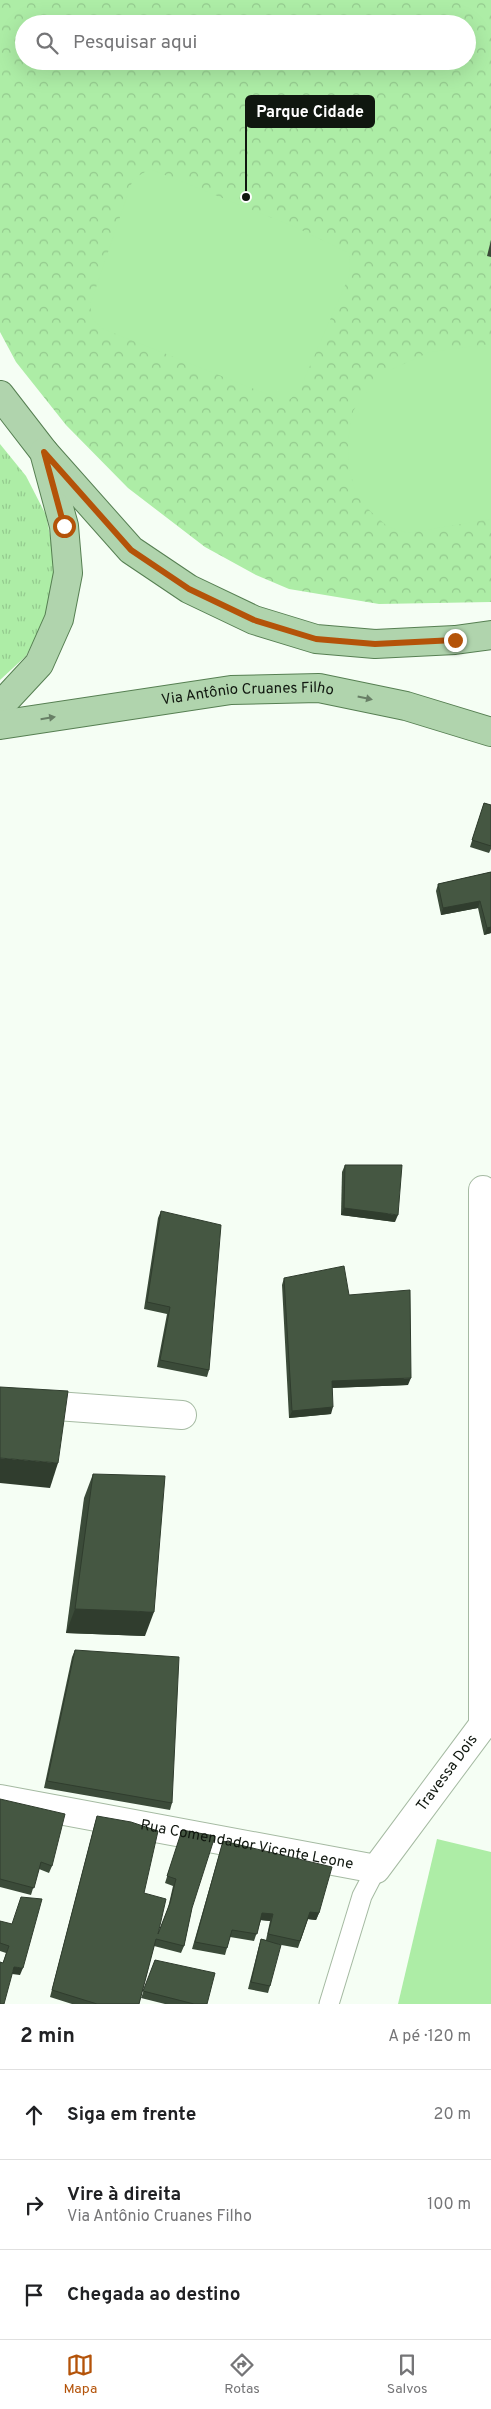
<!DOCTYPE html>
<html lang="pt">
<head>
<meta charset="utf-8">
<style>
	:root { --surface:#fff; --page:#f2f2f2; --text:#202124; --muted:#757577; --line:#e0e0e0; --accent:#b45309 }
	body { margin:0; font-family:Overpass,sans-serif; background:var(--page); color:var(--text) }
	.stop { position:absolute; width:15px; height:15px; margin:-11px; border:4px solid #b45309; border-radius:50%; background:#fff }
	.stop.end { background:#b45309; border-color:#fff; box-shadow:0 1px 5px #0008 }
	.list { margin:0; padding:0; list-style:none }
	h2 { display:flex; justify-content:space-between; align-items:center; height:65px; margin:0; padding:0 20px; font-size:21px }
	h2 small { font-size:16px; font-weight:400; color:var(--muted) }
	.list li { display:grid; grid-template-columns:32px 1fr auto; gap:15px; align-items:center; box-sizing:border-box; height:90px; padding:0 20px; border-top:1px solid var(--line) }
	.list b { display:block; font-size:19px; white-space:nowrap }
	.list p { margin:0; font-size:16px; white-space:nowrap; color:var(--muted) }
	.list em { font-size:16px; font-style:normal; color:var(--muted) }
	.icon { flex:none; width:28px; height:28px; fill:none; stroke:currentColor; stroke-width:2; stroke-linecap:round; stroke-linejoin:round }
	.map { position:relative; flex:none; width:491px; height:2004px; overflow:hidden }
	.search { position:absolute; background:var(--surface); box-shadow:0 5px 20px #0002; left:15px; right:15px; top:15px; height:55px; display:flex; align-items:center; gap:12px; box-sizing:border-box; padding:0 18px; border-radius:28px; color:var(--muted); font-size:19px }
	.sheet { height:335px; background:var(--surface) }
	nav { display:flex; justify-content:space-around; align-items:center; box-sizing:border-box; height:70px; border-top:1px solid var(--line); background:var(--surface); font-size:14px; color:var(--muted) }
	nav a { display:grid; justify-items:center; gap:2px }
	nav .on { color:var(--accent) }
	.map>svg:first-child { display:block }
	.grass { fill:url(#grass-tufts) }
	.forest { fill:url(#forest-crowns); fill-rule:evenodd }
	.garden { fill:#adeda6 }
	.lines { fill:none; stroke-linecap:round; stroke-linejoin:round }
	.service-casing { stroke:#a5baa2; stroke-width:21 }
	.minor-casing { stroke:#a5baa2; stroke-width:30 }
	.primary-casing { stroke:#567f52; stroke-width:30 }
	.service { stroke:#fff; stroke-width:19 }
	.minor { stroke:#fff; stroke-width:28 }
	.primary { stroke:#b0d4ad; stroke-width:28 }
	.wall { fill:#3b4b39 }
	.shaded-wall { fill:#303d2e }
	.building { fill:#455742; stroke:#303d2e }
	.oneway { fill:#687f66 }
	.route { stroke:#b45309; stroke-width:6 }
	.labels { text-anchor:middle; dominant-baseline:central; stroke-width:5; stroke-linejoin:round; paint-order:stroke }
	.street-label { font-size:15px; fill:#10170f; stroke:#fff }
	.leader { fill:none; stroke:#10170f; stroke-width:2 }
	.callout-dot { fill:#10170f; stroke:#fff; stroke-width:2 }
	.callout { fill:#10170f; stroke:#10170f; stroke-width:2 }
	.callout-label { font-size:16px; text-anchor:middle; font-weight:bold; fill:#fff }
</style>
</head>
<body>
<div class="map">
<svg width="491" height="2004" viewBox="0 0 491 2004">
	<defs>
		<pattern id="grass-tufts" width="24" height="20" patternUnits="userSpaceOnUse" patternTransform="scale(1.25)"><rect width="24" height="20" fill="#adeda6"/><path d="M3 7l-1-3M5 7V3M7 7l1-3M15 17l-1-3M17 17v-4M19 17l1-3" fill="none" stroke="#94ca8e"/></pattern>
		<pattern id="forest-crowns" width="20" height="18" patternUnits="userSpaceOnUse" patternTransform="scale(1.25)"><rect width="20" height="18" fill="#adeda6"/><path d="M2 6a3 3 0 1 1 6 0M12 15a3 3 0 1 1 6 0" fill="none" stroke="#94ca8e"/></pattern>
	</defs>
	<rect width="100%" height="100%" fill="#f5fef4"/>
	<!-- grass -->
	<path class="grass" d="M0 444 26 476 46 515 56 566 47 615 26 656 0 680Z"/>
	<!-- forest -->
	<path class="forest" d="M0 0H491V602L379 604 289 589 256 575 205 547 128 488 66 425 16 362 0 332ZM24 24H467V61H24Z"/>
	<!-- garden -->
	<g class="garden">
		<path d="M150 169 295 227 349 253 350 274 299 391 290 399H279L101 328 92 318 90 305 133 179Z"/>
		<path d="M491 344V519L408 533 388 527 368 509 355 490 349 468 348 440 353 411 369 389 390 370 430 352Z"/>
		<path d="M437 1839 491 1852V2004H398Z"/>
	</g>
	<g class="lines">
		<defs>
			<path id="service" d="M329 2004 362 1896 376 1869"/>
			<g id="minor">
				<path d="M0 1402 182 1415"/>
				<path id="s1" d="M0 1799 376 1869 483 1725V1190"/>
			</g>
			<g id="primary">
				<path d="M0 395 44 452 64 526 68 573 59 619 39 664 0 706"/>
				<path d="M44 452 131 550 189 589 254 620 316 639 375 644 455 640 491 635"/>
				<path id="s2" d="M0 725 231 690 319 688 406 706 491 732"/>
			</g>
		</defs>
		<!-- service casing -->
		<use href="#service" class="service-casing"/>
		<!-- minor casing -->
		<use href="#minor" class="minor-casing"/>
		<!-- primary casing -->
		<use href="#primary" class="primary-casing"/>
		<!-- service -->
		<use href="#service" class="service"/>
		<!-- minor -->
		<use href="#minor" class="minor"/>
		<!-- primary -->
		<use href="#primary" class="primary"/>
	</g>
	<!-- wall -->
	<g class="wall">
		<path d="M491 240V257L487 256Z"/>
		<path d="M484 803 491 805V849L489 853 470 847Z"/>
		<path d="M491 872V933L484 935 478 908 441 915 436 891 438 884Z"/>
		<path d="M345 1165 395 1222 341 1215 342 1172Z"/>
		<path d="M161 1211 209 1370 207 1377 157 1367 167 1314 144 1309 158 1218Z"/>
		<path d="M284 1278 349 1295 408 1385 332 1388 331 1414 289 1418 282 1285Z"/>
		<path d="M93 1474 145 1636 66 1633 84 1498Z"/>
		<path d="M75 1650 172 1803 170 1810 44 1788 72 1657Z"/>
		<path d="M0 1799 52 1866 49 1873 39 1869 31 1895 0 1887Z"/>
		<path d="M97 1816 144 1893 158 1934 168 1908 173 1886 165 1883 182 1830 192 1908 184 1946 181 1953 154 1946 139 2004H72L50 1997 95 1823Z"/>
		<path d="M223 1841 319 1913 316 1920 308 1919 298 1948 276 1944 270 1986 268 1993 248 1989 259 1946 261 1939 266 1940 270 1921 261 1920 254 1941 230 1937 225 1955 192 1949Z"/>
		<path d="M0 1921 20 1975 3 1963 6 1953 0 1951Z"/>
		<path d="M155 1960 207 2004H165L141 1998Z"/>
	</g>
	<!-- shaded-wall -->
	<g class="shaded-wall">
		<path d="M480 901 478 908 441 915 443 908Z"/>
		<path d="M491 927V933L484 935 487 928Z"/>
		<path d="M344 1208 398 1215 395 1222 341 1215Z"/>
		<path d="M411 1378 408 1385 329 1388 332 1381Z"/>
		<path d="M333 1407 331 1414 289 1418 292 1411Z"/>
		<path d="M0 1458 58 1463 50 1488 0 1483Z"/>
		<path d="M75 1609 154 1612 145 1636 66 1633Z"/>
		<path d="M310 1912 319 1913 316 1920 307 1919Z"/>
		<path d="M262 1913 273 1914 270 1921 260 1920Z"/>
		<path d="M14 1967 23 1968 20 1975 12 1974Z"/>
	</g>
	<!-- building -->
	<g class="building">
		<path d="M484 803 491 805V846L472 840Z"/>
		<path d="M491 872V927L487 928 480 901 443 908 438 884Z"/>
		<path d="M345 1165H402L398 1215 344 1208Z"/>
		<path d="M161 1211 221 1225 209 1370 160 1360 170 1307 147 1302Z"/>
		<path d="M344 1266 349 1295 410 1290 411 1378 332 1381 333 1407 292 1411 284 1278Z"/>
		<path d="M0 1387 68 1391 58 1463 0 1458Z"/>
		<path d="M93 1474 165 1476 154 1612 75 1609Z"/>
		<path d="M75 1650 179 1657 172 1803 47 1781Z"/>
		<path d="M0 1799 65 1814 52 1866 41 1862 34 1888 0 1879Z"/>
		<path d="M97 1816 131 1822 158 1831 144 1893 166 1899 158 1934 170 1903 176 1879 167 1876 182 1830 215 1836 192 1908 184 1946 156 1939 139 2004H97L52 1990Z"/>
		<path d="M223 1841 332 1867 319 1913 310 1912 300 1941 268 1934 273 1914 262 1913 257 1934 232 1930 227 1948 195 1942Z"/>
		<path d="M21 1897 42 1899 23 1968 14 1967 4 2004H0V1962L3 1963 9 1946 0 1943V1921L12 1924Z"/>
		<path d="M261 1939 281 1945 270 1986 251 1982Z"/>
		<path d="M155 1960 215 1973 207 2004H194L143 1991Z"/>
	</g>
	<!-- one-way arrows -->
	<defs><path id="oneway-solid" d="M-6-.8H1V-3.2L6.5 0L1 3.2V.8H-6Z" transform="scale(1.25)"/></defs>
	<g class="oneway">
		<use href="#oneway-solid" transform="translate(365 698) rotate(12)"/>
		<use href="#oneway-solid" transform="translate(48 718) rotate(-9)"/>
	</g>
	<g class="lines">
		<!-- route -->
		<path class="route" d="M64 526 44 452 131 550 189 589 254 620 316 639 375 644 455 640"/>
	</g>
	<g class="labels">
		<!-- street labels -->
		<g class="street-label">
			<text stroke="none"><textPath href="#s2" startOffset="250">Via Antônio Cruanes Filho</textPath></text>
			<text stroke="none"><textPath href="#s1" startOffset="502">Travessa Dois</textPath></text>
			<text stroke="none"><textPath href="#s1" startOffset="251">Rua Comendador Vicente Leone</textPath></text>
		</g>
	</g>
	<!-- callouts -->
	<path class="leader" d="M246 197L246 112"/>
	<circle class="callout-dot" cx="246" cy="197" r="5"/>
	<rect class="callout" x="246" y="96" width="128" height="31" rx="5"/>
	<g class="callout-label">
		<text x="310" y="117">Parque Cidade</text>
	</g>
</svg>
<div class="stop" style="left:64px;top:526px"></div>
<div class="stop end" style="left:455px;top:640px"></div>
<div class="search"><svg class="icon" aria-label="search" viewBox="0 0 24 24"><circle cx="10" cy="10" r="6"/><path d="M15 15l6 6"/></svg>Pesquisar aqui</div>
</div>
<section class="sheet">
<h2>2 min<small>A pé · 120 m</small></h2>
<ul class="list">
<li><svg class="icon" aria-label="ahead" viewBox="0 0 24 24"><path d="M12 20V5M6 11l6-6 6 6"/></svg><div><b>Siga em frente</b></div><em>20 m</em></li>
<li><svg class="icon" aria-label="right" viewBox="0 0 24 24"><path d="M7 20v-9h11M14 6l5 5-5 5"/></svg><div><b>Vire à direita</b><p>Via Antônio Cruanes Filho</p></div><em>100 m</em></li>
<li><svg class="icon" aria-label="arrive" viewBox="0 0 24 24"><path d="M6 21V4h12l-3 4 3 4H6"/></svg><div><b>Chegada ao destino</b></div></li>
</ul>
</section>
<nav>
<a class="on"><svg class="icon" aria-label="map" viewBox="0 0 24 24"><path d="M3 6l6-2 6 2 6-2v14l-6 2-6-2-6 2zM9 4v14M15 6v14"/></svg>Mapa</a>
<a><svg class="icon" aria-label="directions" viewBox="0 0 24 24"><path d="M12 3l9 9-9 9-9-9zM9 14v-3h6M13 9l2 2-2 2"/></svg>Rotas</a>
<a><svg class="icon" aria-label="saved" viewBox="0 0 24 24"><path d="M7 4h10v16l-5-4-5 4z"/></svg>Salvos</a>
</nav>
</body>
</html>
